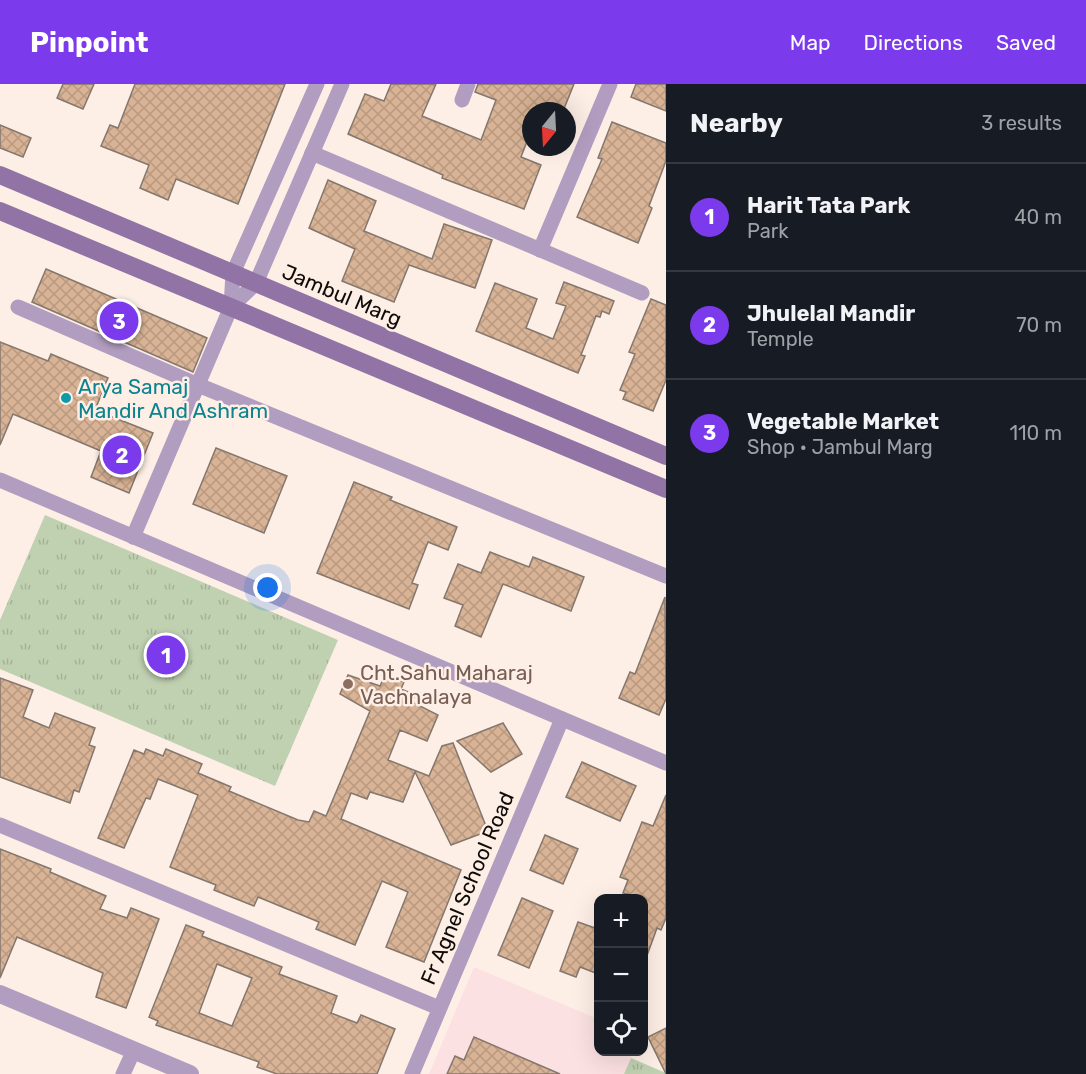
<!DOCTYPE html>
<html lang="en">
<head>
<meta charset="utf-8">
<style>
	:root { --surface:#171b24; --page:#242831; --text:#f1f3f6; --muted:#9ea1a6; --line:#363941; --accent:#7c3aed }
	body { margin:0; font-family:Rubik,sans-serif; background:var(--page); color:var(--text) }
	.controls { position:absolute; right:18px; bottom:18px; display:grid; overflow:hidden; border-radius:12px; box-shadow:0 6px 24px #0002 }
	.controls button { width:54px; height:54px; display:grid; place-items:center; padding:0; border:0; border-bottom:2px solid var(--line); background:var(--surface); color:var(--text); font:30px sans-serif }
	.compass { position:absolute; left:522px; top:18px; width:54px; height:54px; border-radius:50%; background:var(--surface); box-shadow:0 6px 24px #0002; rotate:198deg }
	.you { position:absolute; left:268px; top:504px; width:21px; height:21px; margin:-15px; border:4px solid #fff; border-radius:50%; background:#1a73e8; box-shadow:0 0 0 9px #1a73e833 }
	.badge { display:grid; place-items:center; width:39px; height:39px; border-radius:50%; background:var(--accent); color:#fff; font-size:20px; font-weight:700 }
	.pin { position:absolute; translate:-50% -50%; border:3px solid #fff; box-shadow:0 2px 6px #0006 }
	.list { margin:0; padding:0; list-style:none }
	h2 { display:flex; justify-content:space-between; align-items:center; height:78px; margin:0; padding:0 24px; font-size:26px }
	h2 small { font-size:20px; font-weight:400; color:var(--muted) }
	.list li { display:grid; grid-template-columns:39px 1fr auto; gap:18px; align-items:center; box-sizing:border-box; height:108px; padding:0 24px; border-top:2px solid var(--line) }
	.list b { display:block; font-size:22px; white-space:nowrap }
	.list p { margin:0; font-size:20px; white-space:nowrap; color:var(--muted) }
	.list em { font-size:20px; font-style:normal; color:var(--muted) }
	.icon { flex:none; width:33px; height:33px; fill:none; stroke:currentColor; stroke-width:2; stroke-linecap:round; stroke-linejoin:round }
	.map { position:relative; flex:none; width:666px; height:990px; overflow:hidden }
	header { display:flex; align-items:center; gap:36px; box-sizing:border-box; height:84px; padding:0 30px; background:var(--accent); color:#fff }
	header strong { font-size:28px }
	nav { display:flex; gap:33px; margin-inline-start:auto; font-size:21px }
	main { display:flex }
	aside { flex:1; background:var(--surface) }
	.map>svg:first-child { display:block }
	.education { fill:#fce1e2 }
	.grass { fill:url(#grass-tufts) }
	.building { fill:url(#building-cross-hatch); stroke:#83776e; stroke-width:1.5; fill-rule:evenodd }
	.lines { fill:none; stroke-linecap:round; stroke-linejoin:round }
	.minor { stroke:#b19dbf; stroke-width:15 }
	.tertiary { stroke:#b19dbf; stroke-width:18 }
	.secondary { stroke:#9173a5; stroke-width:18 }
	.culture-dot { fill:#0f9aa8; stroke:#feefe6; stroke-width:2 }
	.education-dot { fill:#8d6e63; stroke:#feefe6; stroke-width:2 }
	.labels { text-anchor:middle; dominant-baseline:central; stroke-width:5; stroke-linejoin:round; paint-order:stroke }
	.street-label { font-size:21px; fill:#0f0b08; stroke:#feefe6 }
	.culture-label { font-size:21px; fill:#0d838f; stroke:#feefe6; text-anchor:start }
	.education-label { font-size:21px; fill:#785e54; stroke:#feefe6; text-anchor:start }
</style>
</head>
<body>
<header>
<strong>Pinpoint</strong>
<nav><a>Map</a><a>Directions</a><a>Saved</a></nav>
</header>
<main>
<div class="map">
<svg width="666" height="990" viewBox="0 0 666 990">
	<defs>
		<pattern id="grass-tufts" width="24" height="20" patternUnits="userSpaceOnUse" patternTransform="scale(1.5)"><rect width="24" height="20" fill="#c0d1b1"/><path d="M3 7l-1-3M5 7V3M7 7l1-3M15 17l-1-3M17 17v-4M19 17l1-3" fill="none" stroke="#a4b297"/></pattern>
		<pattern id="building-cross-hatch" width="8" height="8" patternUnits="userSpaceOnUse" patternTransform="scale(1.5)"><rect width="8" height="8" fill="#d9b395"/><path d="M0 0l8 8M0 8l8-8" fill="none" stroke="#b9997f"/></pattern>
	</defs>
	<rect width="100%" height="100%" fill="#feefe6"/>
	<!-- education -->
	<path class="education" d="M474 883 598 935V968H633L624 990H429Z"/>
	<!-- grass -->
	<g class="grass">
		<path d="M45 431 338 556 275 702 0 585V536Z"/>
		<path d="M631 974 666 989V990H624Z"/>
	</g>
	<!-- building -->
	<g class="building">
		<path d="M63 0H94L83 25 57 14Z"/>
		<path d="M135 0H285L238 120 176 95 168 116 140 104 149 81 101 62 110 41 118 44Z"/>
		<path d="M391 0H436L422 32 481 56 496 16 475 8 478 0H574L563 27H531V47L521 73 541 81 524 125 442 94 443 91 348 50 365 10 384 17Z"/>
		<path d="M636 0H666V27L631 13Z"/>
		<path d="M612 38 666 59V77L649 122 652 124 638 159 577 133 602 75 598 74Z"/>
		<path d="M0 41 31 54 23 73 0 64Z"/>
		<path d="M328 96 376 117 364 147 432 175 444 140 492 156 475 204 409 181 394 218 342 197 355 165 309 144Z"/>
		<path d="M46 185 207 254 193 288 32 218Z"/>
		<path d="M564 198 614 217 609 230 602 227 600 233 596 232 581 271 585 272 578 289 476 247 495 199 537 215 526 244 553 255 566 222 556 219Z"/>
		<path d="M651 215 666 221V296L653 327 623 315 626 308 620 306 635 270 629 268Z"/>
		<path d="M0 258 48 277 51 270 108 294 95 326 153 349 129 409 91 393 101 367 13 330 0 361Z"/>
		<path d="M216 364 287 392 264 449 193 420Z"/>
		<path d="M354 398 392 413 390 416 457 443 448 466 428 458 412 499 418 501 409 525 317 489Z"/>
		<path d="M490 468 529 483 533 473 584 493 571 527 503 500 481 553 455 542 463 521 444 514 458 480 481 489Z"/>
		<path d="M665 513 666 615 659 631 619 614 630 588 635 590Z"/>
		<path d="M348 591 380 602 385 591 404 598 401 605 415 611 412 618 438 631 427 657 400 646 388 676 429 692 442 662 453 659 488 747 451 761 415 688 403 718 370 708 367 715 351 709 341 735 461 786 424 878 386 863 408 808 382 797 355 861 316 845 319 838 258 813 254 822 214 806 216 801 170 783 198 711 158 695 150 715 146 714 124 764 98 754 134 666 144 670 146 665 163 672 166 665 202 680 198 689 231 703 229 707 298 736 309 738 314 727 326 732 370 627 340 610Z"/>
		<path d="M0 594 33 606 23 633 49 644 55 629 95 644 89 661 95 663 79 708 74 706 70 719 0 693Z"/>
		<path d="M503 639 522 670 491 688 457 657Z"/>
		<path d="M582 678 636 702 620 737 566 713Z"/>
		<path d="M666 711V834L661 846 657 844 645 877 644 814 623 809 628 796 620 793 642 738 653 742Z"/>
		<path d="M545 751 578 765 563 800 530 786Z"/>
		<path d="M0 765 51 785 50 788 106 812 100 825 127 834 131 824 159 835 126 924 96 913 103 889 17 853 0 894Z"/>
		<path d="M522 814 553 827 529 884 498 871Z"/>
		<path d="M578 838 598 845V890L580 883 576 893 560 887Z"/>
		<path d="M186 841 204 848 202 852 282 883 279 890 337 912 331 929 357 939 361 931 395 945 377 990H277L257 983 259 978 156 941 158 937 149 933ZM217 880 252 894 232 942 199 929Z"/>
		<path d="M666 944V990L648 953Z"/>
		<path d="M474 953 560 990H447L455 972 464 976Z"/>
	</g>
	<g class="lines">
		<!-- minor -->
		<g class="minor">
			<path d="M462 16 468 0"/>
			<path d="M312 69 642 209"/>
			<path d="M540 166 610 0"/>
			<path d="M18 223 198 301 666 492"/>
			<path d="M231 223 256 199 342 0"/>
			<path d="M0 396 666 679"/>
			<path d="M133 453 231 223 233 189 317 0"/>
			<path d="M0 741 439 924"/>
			<path d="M123 990 134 966"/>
			<path d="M412 990 562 635"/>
		</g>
		<!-- tertiary -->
		<path class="tertiary" d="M0 910 190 990"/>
		<!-- secondary -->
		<g class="secondary">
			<path d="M0 91 666 372"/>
			<path d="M0 127 666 405"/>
		</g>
	</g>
	<!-- markers -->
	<circle class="culture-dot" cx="66" cy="314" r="6"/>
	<circle class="education-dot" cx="348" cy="600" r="6"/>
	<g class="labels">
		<!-- street labels -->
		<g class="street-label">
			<text transform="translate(342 211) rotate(23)">Jambul Marg</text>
			<text transform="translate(467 804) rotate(-67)">Fr Agnel School Road</text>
		</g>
		<!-- culture labels -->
		<g class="culture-label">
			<text x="78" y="302">Arya Samaj<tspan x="78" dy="24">Mandir And Ashram</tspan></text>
		</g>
		<!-- education labels -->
		<g class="education-label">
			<text x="360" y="588">Cht.Sahu Maharaj<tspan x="360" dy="24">Vachnalaya</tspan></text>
		</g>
	</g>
</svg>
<div class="controls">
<button>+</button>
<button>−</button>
<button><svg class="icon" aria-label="locate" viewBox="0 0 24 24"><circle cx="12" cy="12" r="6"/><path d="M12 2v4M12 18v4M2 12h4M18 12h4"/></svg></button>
</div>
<svg class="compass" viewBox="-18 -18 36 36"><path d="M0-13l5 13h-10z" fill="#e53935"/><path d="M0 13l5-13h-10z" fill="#9ea1a6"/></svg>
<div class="you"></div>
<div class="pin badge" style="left:166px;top:571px">1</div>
<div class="pin badge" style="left:122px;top:371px">2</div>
<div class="pin badge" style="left:119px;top:237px">3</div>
</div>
<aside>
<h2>Nearby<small>3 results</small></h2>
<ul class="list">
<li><span class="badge">1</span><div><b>Harit Tata Park</b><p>Park</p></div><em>40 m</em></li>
<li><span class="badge">2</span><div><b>Jhulelal Mandir</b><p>Temple</p></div><em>70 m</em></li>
<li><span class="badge">3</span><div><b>Vegetable Market</b><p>Shop · Jambul Marg</p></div><em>110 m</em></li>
</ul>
</aside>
</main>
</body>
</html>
